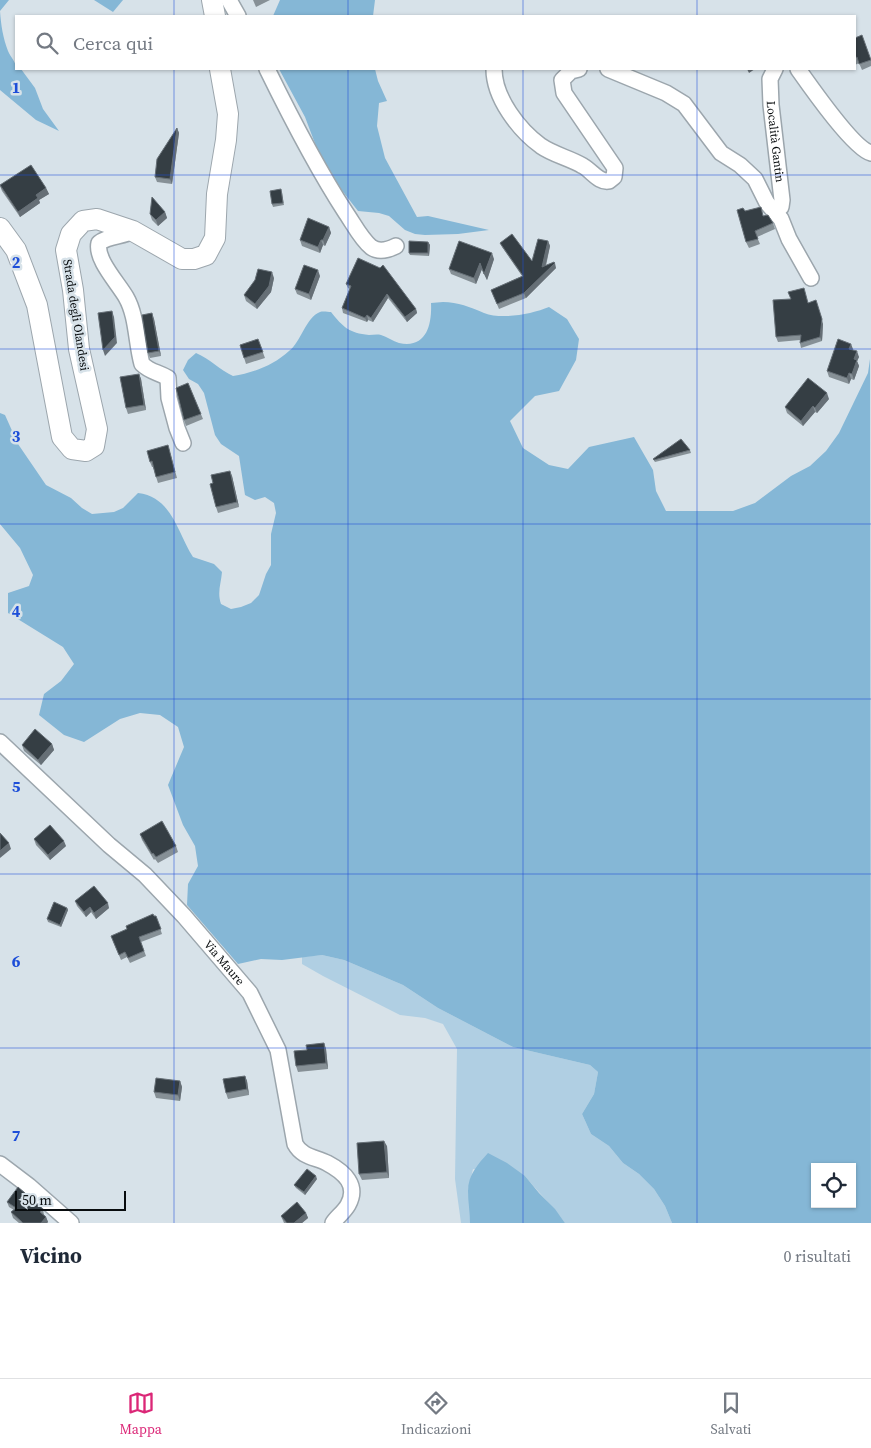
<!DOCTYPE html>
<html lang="it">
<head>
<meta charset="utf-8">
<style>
	:root { --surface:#fff; --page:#f6f6f7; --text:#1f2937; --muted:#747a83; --line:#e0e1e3; --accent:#db2777 }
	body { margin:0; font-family:"Source Serif 4",serif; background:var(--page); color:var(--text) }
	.controls { position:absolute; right:15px; bottom:15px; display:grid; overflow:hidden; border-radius:0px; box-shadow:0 1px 4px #0004 }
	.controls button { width:45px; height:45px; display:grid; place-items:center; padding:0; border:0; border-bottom:1px solid var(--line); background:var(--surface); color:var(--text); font:25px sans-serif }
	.scale { position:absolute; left:15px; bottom:12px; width:111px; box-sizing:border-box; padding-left:5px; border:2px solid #080c0e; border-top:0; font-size:14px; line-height:18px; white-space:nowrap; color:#080c0e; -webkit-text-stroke:4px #d7e2e9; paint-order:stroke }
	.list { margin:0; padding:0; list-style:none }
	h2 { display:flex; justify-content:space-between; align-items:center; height:65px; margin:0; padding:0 20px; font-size:21px }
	h2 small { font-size:16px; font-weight:400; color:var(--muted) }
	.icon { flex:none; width:28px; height:28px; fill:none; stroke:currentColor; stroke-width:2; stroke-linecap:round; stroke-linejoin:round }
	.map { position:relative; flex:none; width:871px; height:1223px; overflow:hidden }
	.search { position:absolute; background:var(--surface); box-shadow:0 1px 4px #0004; left:15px; right:15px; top:15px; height:55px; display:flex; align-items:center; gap:12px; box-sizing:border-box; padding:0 18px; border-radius:0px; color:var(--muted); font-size:19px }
	.sheet { height:155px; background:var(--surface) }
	nav { display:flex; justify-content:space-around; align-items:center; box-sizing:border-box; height:70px; border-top:1px solid var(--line); background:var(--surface); font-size:14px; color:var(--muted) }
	nav a { display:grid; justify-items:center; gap:2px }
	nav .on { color:var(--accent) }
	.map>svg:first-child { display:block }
	.green { fill:#b0cfe3 }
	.forest { fill:#85b7d6; fill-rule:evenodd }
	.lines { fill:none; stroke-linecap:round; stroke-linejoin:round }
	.minor-casing { stroke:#9ca6ad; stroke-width:18 }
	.major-casing { stroke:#9ca6ad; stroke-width:22 }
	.minor { stroke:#fff; stroke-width:15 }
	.major { stroke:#fff; stroke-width:20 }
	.wall { fill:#869096 }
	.shaded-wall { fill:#666f76 }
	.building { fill:#353e44; stroke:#666f76 }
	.grid { fill:none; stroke:#1d4ed8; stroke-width:1; stroke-opacity:0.55 }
	.labels { text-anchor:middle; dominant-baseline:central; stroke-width:5; stroke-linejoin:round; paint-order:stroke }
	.street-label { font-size:12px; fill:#080c0e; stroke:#d7e2e9 }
	.grid-label { font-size:16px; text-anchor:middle; font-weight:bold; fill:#1d4ed8; stroke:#d7e2e9; stroke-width:5; stroke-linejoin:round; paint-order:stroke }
</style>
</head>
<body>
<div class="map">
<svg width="871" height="1223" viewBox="0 0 871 1223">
	<rect width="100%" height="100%" fill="#d7e2e9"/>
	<!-- green -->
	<path class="green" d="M322 955 344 960 403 985 438 1008 513 1047 590 1065 598 1072 594 1094 582 1114 591 1134 609 1146 623 1163 639 1174 654 1189 665 1206 672 1223H565C553 1206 538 1192 525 1176L473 1169 468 1190 471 1210 470 1223H461L455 1179 457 1049 443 1024 425 1018 400 1015 323 976 302 964V957Z"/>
	<!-- forest -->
	<g class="forest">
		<path d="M0 0H9L0 11C1 25 3 38 8 51 11 58 16 61 16 69H21L35 88 43 109 59 131 36 120 0 90Z"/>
		<path d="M94 0H123L113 12Z"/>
		<path d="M280 0H375L373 16H273Z"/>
		<path d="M279 69H375L378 81 387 101 379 103 377 126 385 158 417 217 428 216 489 230 458 234 425 235 415 234 405 230 389 216 379 213 358 211 333 179 319 154 305 117Z"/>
		<path d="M443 302C458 302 470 307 484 313 502 320 532 314 549 307L567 319 579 339 576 360 559 391 535 396 510 421 523 448 549 465 568 469 589 447 634 437 653 470 656 491 666 511H733L755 503 791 476 810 466 826 451 839 433 868 373 870 359 871 1223H672L665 1206 654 1189 639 1174 623 1163 609 1146 591 1134 582 1114 594 1094 598 1072 590 1065 513 1047 438 1008 403 985 344 960 322 955 282 960 261 959 238 964 187 905 188 884 198 866 195 846 183 825 168 785 184 747 178 727 160 715 140 713 120 719 84 742 64 735 39 715 44 694 61 681 74 664 63 647 8 613V593L29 586 33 575 20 548 0 524V413L5 415 18 444 46 485 71 498 82 508 92 514 114 512 123 508 138 493C172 497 177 532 193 557L214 564 222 572C221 584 217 592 221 604L231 609 241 607 251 603 259 595 266 574 271 565V534L276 513 274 503 265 497 255 500 245 495 239 456 221 444 215 435 204 393 198 384 189 379 183 370 188 360 196 353C210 359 220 370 233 376 253 373 274 365 289 351 301 342 306 317 320 312 323 311 328 312 331 312 343 327 349 333 369 335 373 335 377 334 381 335 387 337 393 341 399 343 427 349 432 324 431 303ZM815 1167H852V1204H815Z"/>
		<path d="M488 1153 507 1163 525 1176 539 1193 555 1209 565 1223H470C470 1212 468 1202 468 1191 468 1175 478 1164 488 1153Z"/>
	</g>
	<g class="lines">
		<defs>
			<g id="minor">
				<path d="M229 0 238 16"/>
				<path d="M267 69C291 118 316 167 346 213 353 223 361 239 371 247 379 253 388 250 396 246"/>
				<path d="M494 69C494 98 519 130 541 146 554 155 570 158 583 166 592 171 599 183 609 181L614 177 615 168 564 93 562 80 571 71 579 69"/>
				<path d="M608 69 666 93 684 104 721 153 740 165 755 179 767 203 781 219 789 239 811 278"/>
				<path id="s1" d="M775 69 770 79 771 105 782 200 781 207 775 211"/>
				<path d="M798 69C810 86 854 149 871 153"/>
				<path d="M133 231C122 237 109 235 99 243 95 259 118 283 126 297 137 316 136 342 142 364 150 372 158 372 168 378L169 398 177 428 183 443"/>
				<path id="s2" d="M0 742 109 845 145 875 184 916 250 993 278 1050 295 1144C302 1157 315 1157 327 1163 344 1172 359 1185 348 1205 344 1212 337 1217 333 1223"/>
				<path d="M0 1164 29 1186 71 1223"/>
			</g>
			<g id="major">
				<path d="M212 0 215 16"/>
				<path d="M0 228 16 250 37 305 62 437 72 449 86 451 94 446 97 429 79 349 73 290 66 250 71 234 83 221 97 219 133 231 182 259H194L206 255 215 238 217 194 226 140 228 114 220 69"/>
			</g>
		</defs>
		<!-- minor casing -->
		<use href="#minor" class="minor-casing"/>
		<!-- major casing -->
		<use href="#major" class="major-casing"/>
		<!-- minor -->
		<use href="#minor" class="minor"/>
		<!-- major -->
		<use href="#major" class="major"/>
	</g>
	<!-- wall -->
	<g class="wall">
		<path d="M253 0H270L256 7Z"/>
		<path d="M855 38 871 60V66L862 70 859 63 855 65Z"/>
		<path d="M177 128 179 133 172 184 157 182 155 177Z"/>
		<path d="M0 186 46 188 49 194 39 200 40 203 20 217 2 191Z"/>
		<path d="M282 192 284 205 273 207 272 204Z"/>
		<path d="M745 211 764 216 773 223 775 229 757 237 760 244 749 248 746 242Z"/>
		<path d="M165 212 167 218 158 226 152 220 150 214Z"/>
		<path d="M329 227 331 233 325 246 323 245 320 253 302 246 300 240Z"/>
		<path d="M548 241 550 246 546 266 556 268 526 298 499 309 491 290 522 276 502 247 500 243 532 261Z"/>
		<path d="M428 242 430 245 429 256 410 255 409 253Z"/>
		<path d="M358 258 416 309 417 313 407 322 388 298 373 322 368 320 367 322 343 313 342 308 350 289 348 288 346 284Z"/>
		<path d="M494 259 487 280 482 269 476 284 451 274 449 269Z"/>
		<path d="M320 276 311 300 297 294 295 289Z"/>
		<path d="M274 278 271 292 257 309 246 301 244 295Z"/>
		<path d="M809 303 823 324 822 341 801 348 800 343V340L778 342 776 337Z"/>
		<path d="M154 319 161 356 150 358 148 353Z"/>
		<path d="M258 339 265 358 246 364 240 345Z"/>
		<path d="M851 344 852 350 859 357 857 361 859 366 854 380 851 379 849 384 829 377 827 371Z"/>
		<path d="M139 374 141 379 146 410 128 414 126 408Z"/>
		<path d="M188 383 203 419 186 426 184 420Z"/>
		<path d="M829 399 817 413 815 412 803 426 787 413 785 407Z"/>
		<path d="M168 445 177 478 158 483 153 467H152L150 462Z"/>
		<path d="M690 450 691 453 655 462 653 459Z"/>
		<path d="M232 476 239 507 218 513 216 507Z"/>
		<path d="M52 744 54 750 41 765 24 751 22 745Z"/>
		<path d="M140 834 176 846 178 852 158 863 155 859 154 860 142 840Z"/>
		<path d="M34 839 66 846 50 860 36 845Z"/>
		<path d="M75 901 109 908 96 919 91 912 86 917 77 906Z"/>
		<path d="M67 908 68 910 61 927 48 922 47 919Z"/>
		<path d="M154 916H156L162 934 141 942 146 956 130 963 127 957 121 960 113 941Z"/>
		<path d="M324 1043 326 1049 328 1069 298 1072 296 1066 307 1050Z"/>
		<path d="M245 1076 247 1081 249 1095 228 1099 226 1093Z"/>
		<path d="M180 1081 182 1087 180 1101 156 1098 154 1092Z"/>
		<path d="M387 1146 389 1178 362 1180 359 1174Z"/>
		<path d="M317 1179 305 1195 296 1188 294 1185Z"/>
		<path d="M7 1202 43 1209 44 1215 46 1217 48 1222 47 1223H19L13 1218 11 1212 14 1210 9 1207Z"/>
		<path d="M306 1213 308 1218 302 1223H284L281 1216Z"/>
	</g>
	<!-- shaded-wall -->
	<g class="shaded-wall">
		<path d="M747 69H755L749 73Z"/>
		<path d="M177 128 179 133 172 184 170 179Z"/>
		<path d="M46 188 49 194 39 200 40 203 20 217 18 212 36 195Z"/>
		<path d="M165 212 167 218 158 226 156 220Z"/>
		<path d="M329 227 331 233 325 246 323 240Z"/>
		<path d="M321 240 323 245 320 253 318 247Z"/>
		<path d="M548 241 550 246 544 272 542 267Z"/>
		<path d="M428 242 430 245 429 256 428 253Z"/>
		<path d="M492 253 494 259 487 280 484 274Z"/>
		<path d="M480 263 482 269 476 284 474 278Z"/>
		<path d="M555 263 556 268 526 298 524 293Z"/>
		<path d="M318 270 320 276 311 300 309 294Z"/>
		<path d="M272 272 274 278 271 292 257 309 255 304Z"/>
		<path d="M387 294 388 298 373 322 371 318Z"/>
		<path d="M816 300 823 324 822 341 820 337Z"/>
		<path d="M416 309 417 313 407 322 405 317Z"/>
		<path d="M112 311 114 317 117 343 105 356 103 350Z"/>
		<path d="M152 313 154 319 161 356 159 351Z"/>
		<path d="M367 315 368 320 367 322 365 318Z"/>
		<path d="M851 344 853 349 851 354 849 349Z"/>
		<path d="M857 351 859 357 857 361 859 366 854 380 852 374 854 359Z"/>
		<path d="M849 373 851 379 849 384 847 378Z"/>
		<path d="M139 374 141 379 146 410 144 405Z"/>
		<path d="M827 393 829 399 817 413 815 408Z"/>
		<path d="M813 406 815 412 803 426 801 421Z"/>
		<path d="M230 471 232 476 239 507 237 502Z"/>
		<path d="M52 744 54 750 41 765 38 760Z"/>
		<path d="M64 841 66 846 50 860 48 855Z"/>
		<path d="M9 843 11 849 0 858V851Z"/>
		<path d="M108 903 109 908 96 919 94 913Z"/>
		<path d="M90 907 91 912 86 917 84 912Z"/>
		<path d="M67 908 68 910 61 927 60 925Z"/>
		<path d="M324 1043 326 1049 328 1069 326 1063Z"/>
		<path d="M245 1076 247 1081 249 1095 247 1089Z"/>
		<path d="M180 1081 182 1087 180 1101 178 1095Z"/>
		<path d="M384 1141 387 1146 389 1178 387 1172Z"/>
		<path d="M316 1176 317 1179 305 1195 304 1192Z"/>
		<path d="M306 1213 308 1218 302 1223H294Z"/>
		<path d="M46 1217 48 1222 47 1223H41Z"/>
	</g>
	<!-- building -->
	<g class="building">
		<path d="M862 35 871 60 859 64 857 57 855 58V38Z"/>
		<path d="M177 128 170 179 155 177 157 159Z"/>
		<path d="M31 165 46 188 36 195 38 198 18 212 0 185Z"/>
		<path d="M281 189 283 203 272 204 270 191Z"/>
		<path d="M152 197 165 212 156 220 150 214Z"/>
		<path d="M761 207 763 216 768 215 773 223 755 231 758 239 746 242 737 210 743 208 745 211Z"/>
		<path d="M308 218 329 227 323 240H321L318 247 300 240Z"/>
		<path d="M512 234 532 261 538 239 548 241 542 267 554 262 555 263 524 293 497 304 491 290 523 276 500 243Z"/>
		<path d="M409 241 428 242V253H409Z"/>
		<path d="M459 241 492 253 484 274 480 263 474 278 449 269Z"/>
		<path d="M358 258 380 268 383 265 416 309 405 317 387 294 371 318 367 315 365 318 342 308 351 286 346 284Z"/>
		<path d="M304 265 318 270 309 294 295 289Z"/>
		<path d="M258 269 272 272 269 286 255 304 244 295 255 280Z"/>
		<path d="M804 288 808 303 816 300 822 319 820 337 800 343 801 335 776 337 773 300 791 299 788 292Z"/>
		<path d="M112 311 115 337 103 350 98 313Z"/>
		<path d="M152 313 159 351 148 353 142 315Z"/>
		<path d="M258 339 263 352 244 358 240 345Z"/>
		<path d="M838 339 851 344 849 349 857 351 854 359 857 360 852 374 849 373 847 378 827 371Z"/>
		<path d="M139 374 144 405 126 408 120 377Z"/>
		<path d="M808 378 827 393 815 408 813 406 801 421 785 407Z"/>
		<path d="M188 383 201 414 184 420 176 388Z"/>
		<path d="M681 439 690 450 654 460 653 459Z"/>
		<path d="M168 445 175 472 156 477 152 461 150 462 147 451Z"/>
		<path d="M230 471 237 502 216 507 210 484 213 483 211 475Z"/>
		<path d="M35 729 52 744 38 760 22 745Z"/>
		<path d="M162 821 176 846 156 857 153 853 152 854 140 834Z"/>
		<path d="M50 825 64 841 48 855 34 839Z"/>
		<path d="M0 833 9 843 0 851Z"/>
		<path d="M94 886 108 903 94 913 90 907 84 912 75 901Z"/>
		<path d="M54 902 67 908 60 925 47 919Z"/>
		<path d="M153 914 154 916H156L161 929 139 937 144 951 128 958 125 952 119 955 111 936 127 929 126 926Z"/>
		<path d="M324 1043 326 1063 296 1066 294 1051 307 1050 306 1045Z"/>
		<path d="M245 1076 247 1089 226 1093 223 1079Z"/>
		<path d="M156 1078 180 1081 178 1095 154 1092Z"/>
		<path d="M384 1141 387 1172 359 1174 357 1143Z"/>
		<path d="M307 1169 316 1176 304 1192 294 1185Z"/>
		<path d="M18 1187 43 1209 40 1212 46 1217 41 1223H23L11 1212 16 1208 7 1202Z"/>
		<path d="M297 1202 306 1213 294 1223H287L281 1216Z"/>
	</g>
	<!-- grid -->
	<path class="grid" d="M174 0V16M348 0V16M523 0V16M697 0V16M174 69V1223M348 69V1223M523 69V1223M697 69V1223M0 175H871M0 349H871M0 524H871M0 699H871M0 874H871M0 1048H871"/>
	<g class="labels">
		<!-- street labels -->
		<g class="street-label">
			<text stroke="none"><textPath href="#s1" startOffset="74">Località Gantin</textPath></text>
			<text transform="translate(76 315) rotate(81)">Strada degli Olandesi</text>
			<text stroke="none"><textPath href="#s2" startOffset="315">Via Maure</textPath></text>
		</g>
	</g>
	<g class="grid-label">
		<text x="16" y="93">1</text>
		<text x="16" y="268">2</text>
		<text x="16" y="442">3</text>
		<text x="16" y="617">4</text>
		<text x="16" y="792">5</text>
		<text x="16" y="967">6</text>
		<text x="16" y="1141">7</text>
	</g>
</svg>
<div class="controls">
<button><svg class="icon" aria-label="locate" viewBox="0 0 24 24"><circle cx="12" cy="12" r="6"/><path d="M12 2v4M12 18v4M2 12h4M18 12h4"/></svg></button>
</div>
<div class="scale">50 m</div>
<div class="search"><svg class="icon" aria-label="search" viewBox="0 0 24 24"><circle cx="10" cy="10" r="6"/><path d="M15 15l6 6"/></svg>Cerca qui</div>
</div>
<section class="sheet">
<h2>Vicino<small>0 risultati</small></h2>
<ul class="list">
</ul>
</section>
<nav>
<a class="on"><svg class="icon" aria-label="map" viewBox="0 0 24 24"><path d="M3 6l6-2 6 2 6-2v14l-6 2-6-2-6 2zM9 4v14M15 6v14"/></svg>Mappa</a>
<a><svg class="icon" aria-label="directions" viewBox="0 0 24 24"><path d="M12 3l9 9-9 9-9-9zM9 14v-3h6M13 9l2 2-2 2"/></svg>Indicazioni</a>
<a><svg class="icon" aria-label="saved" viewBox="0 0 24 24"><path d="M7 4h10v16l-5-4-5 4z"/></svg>Salvati</a>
</nav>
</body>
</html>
